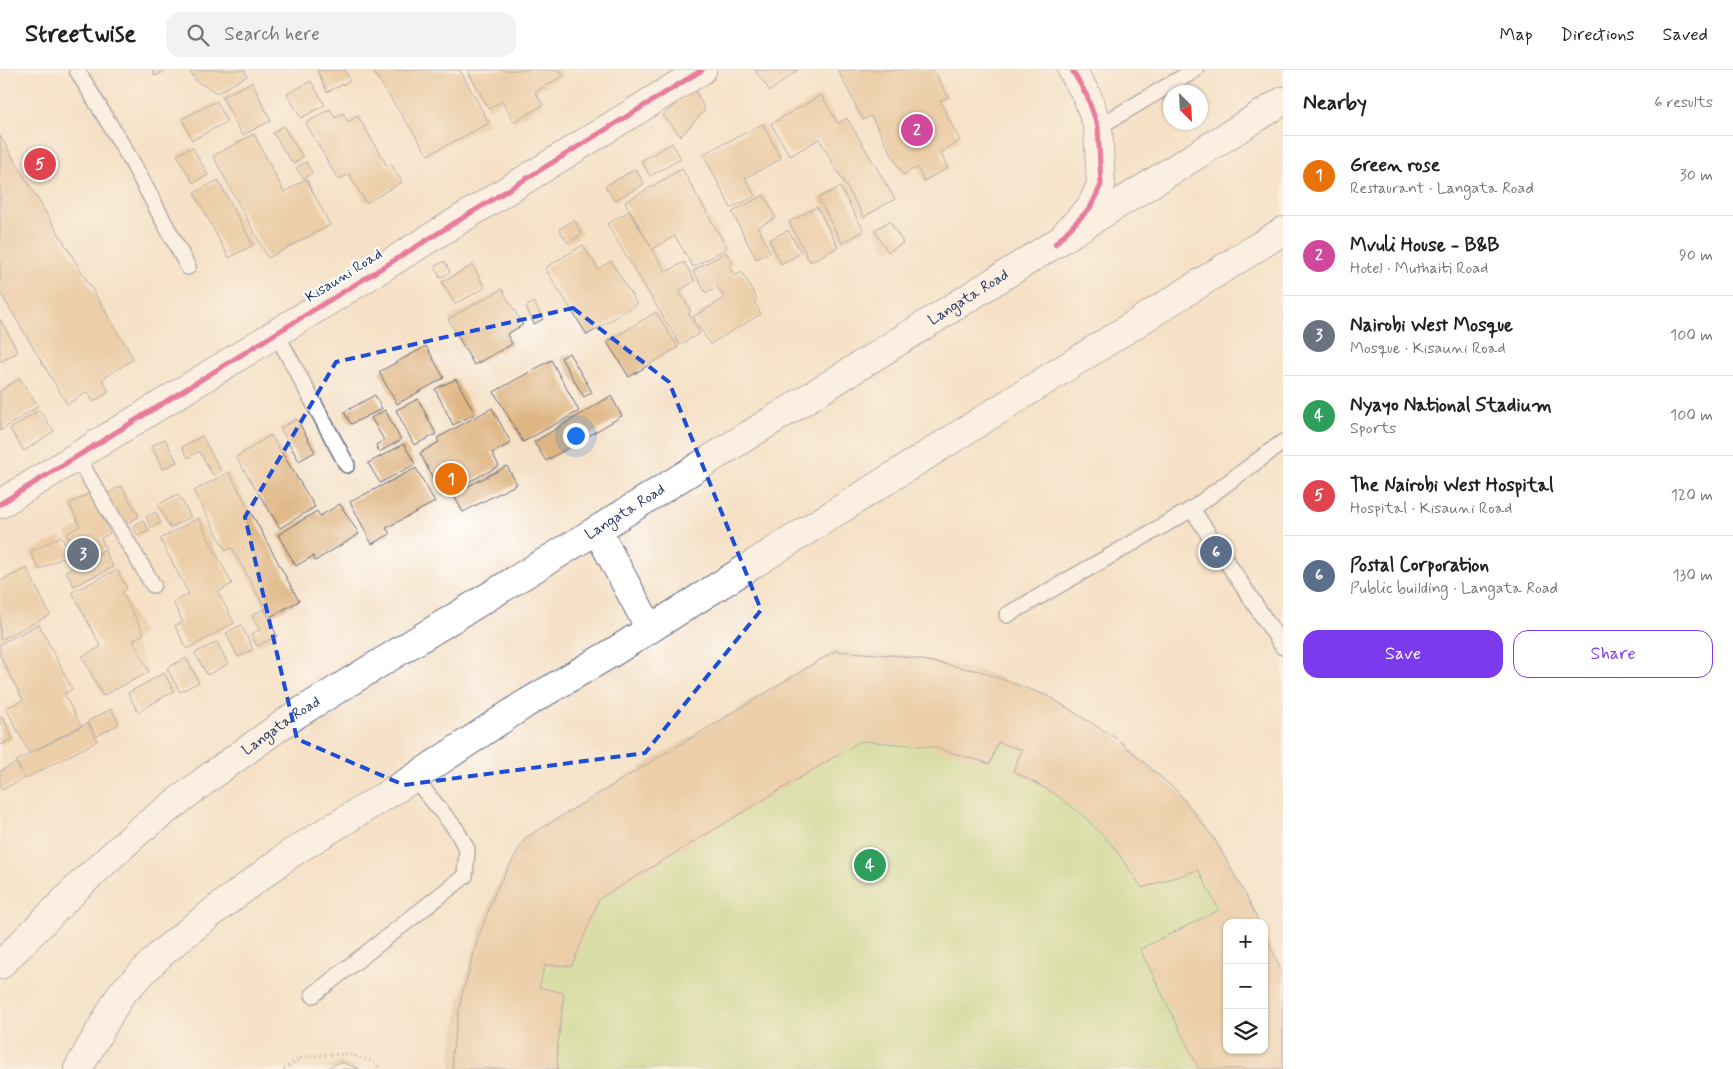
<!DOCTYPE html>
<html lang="en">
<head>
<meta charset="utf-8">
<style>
	:root { --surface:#fff; --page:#f2f2f2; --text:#202124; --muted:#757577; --line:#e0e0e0; --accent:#7c3aed }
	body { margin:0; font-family:Mynerve,sans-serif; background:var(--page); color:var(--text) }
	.controls { position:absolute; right:15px; bottom:15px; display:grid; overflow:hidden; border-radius:10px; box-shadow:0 1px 4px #0004 }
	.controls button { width:45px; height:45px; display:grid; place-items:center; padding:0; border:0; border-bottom:1px solid var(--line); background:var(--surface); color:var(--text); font:25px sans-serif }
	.compass { position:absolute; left:1163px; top:15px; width:45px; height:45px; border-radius:50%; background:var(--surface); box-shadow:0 1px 4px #0004; rotate:156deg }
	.you { position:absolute; left:575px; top:365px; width:18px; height:18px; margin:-12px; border:4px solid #fff; border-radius:50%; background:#1a73e8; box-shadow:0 0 0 8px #1a73e833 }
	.badge { display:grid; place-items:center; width:32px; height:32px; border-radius:50%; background:var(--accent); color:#fff; font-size:16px; font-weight:700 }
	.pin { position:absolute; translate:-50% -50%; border:2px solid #fff; box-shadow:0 1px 5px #0006 }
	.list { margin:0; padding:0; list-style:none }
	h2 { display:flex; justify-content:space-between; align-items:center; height:65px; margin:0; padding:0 20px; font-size:21px }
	h2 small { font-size:16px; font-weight:400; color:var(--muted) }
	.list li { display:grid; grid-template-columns:32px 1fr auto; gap:15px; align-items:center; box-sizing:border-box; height:80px; padding:0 20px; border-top:1px solid var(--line) }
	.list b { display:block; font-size:19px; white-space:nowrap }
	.list p { margin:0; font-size:16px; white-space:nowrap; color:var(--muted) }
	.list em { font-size:16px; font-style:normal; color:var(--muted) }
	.actions { display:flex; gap:10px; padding:15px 20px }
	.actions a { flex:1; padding:11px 0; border:1px solid var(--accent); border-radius:15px; text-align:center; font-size:18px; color:var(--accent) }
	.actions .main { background:var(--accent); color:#fff }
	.icon { flex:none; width:28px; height:28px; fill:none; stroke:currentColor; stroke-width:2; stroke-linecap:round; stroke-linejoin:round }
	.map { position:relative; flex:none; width:1283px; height:999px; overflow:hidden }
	header { display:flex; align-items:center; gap:30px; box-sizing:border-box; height:70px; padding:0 25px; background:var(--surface); border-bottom:1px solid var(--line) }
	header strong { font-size:24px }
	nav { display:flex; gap:28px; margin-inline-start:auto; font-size:18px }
	.search { width:350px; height:45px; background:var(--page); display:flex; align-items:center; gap:12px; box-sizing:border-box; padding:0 18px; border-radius:15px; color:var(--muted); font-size:19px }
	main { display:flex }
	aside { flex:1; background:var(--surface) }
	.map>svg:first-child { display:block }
	.green { fill:#b6d880; stroke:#68846f }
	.building { fill:#dfb683 }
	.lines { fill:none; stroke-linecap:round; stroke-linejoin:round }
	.service-casing { stroke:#676d83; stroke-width:18 }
	.minor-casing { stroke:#676d83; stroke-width:30 }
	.secondary-casing { stroke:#676d83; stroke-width:30 }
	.path { stroke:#676d83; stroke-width:3; stroke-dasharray:1 4; stroke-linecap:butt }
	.service { stroke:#fff; stroke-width:15 }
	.minor { stroke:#fff; stroke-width:28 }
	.secondary { stroke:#fff; stroke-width:28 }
	.cycleway-casing { stroke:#fff; stroke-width:8 }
	.cycleway { stroke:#d6006c; stroke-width:5 }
	.marked { fill:none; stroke:#1d4ed8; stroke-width:4; stroke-dasharray:10 6; stroke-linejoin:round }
	.labels { text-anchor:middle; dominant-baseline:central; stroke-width:4.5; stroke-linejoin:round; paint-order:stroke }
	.street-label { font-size:15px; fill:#1b2f5e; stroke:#fff }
</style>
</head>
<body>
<header>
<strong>Streetwise</strong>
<div class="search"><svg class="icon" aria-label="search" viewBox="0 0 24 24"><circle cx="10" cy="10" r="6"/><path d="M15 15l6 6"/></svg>Search here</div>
<nav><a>Map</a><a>Directions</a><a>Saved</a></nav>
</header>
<main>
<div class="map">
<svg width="1283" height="999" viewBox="0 0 1283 999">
	<rect width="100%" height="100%" fill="#fff"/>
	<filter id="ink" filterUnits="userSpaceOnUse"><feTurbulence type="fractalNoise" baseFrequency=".02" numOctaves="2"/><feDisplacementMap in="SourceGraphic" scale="10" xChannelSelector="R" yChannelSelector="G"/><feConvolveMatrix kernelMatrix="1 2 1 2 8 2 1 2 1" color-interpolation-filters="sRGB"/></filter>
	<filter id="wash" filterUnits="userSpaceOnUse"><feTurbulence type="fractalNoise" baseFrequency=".0096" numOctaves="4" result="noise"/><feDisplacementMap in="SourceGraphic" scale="20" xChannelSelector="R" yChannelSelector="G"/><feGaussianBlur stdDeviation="1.12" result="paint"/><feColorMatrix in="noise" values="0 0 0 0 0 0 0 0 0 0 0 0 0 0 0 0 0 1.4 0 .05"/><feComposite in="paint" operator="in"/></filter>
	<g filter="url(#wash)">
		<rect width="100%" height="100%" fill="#f5e1c7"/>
		<!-- green -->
		<path class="green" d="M835 581 902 586 979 601 1048 626 1117 669 1178 722 1215 770 1248 829 1259 853H1227V980H1264V863L1283 904V999H453L452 984 461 929 478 869 496 820 525 768Z"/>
		<g id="blocks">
			<!-- building -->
			<g class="building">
				<path d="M152 0H166L155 6Z"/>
				<path d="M189 0H244L247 6 217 23 196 11Z"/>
				<path d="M317 0H345L350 11 327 22Z"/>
				<path d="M372 0H460L489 53 428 85Z"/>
				<path d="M467 0H560L563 6 535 22 543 35 514 52 502 31 489 39Z"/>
				<path d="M755 0H798L770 21Z"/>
				<path d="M838 0H934L948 27 940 31 960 71 940 82 948 98 924 111 917 97 903 105 871 46 863 50Z"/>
				<path d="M311 11 325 35 301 48 287 24Z"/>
				<path d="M252 12 271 51 242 65 222 27Z"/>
				<path d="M694 18 705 40 681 66 663 45Z"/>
				<path d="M821 25 838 53 847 48 895 129 864 147 819 69 790 86 771 54Z"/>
				<path d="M217 31 227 52 192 70 182 49Z"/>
				<path d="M330 39 335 48 343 43 348 52 358 46 387 96 391 94 402 112 366 133 349 104 338 110 306 53Z"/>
				<path d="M763 54 781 89 745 108 755 126 731 138 703 84Z"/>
				<path d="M283 56 303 87 293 94 273 63Z"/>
				<path d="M254 64 284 122 306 109 330 155 268 188 213 86Z"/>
				<path d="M0 66 134 289 102 309 109 322 93 332 88 322 67 334 0 222Z"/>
				<path d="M672 73 681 89 650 106 641 91Z"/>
				<path d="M192 77 208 105 193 113 177 85Z"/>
				<path d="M306 92 312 103 304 109 296 98Z"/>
				<path d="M636 99 644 114 614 131 605 116Z"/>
				<path d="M682 99 727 178 693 197 675 166 652 179 666 202 684 192 695 211 679 221 691 241 688 243 700 263 680 275 607 154 629 141 651 177 625 132Z"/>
				<path d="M218 110 253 175 229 188 194 123Z"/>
				<path d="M840 117 864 161 842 173 818 128Z"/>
				<path d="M764 125 776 148 758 157 770 182 756 189 732 142Z"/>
				<path d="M817 137 838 177 810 192 789 152Z"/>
				<path d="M574 150 582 164 568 173 559 159Z"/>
				<path d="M890 151 903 173 888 182 874 160Z"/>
				<path d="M788 160 801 183 781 194 769 170Z"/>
				<path d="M583 175 598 199 611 191 637 234 587 265 545 198Z"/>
				<path d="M726 182 733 193 729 196 735 206 742 202 757 229 754 231 761 244 710 274 693 247 724 228 717 216 706 223 693 201Z"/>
				<path d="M445 191 450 202 440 208 435 196Z"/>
				<path d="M473 195 485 218 455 234 442 212Z"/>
				<path d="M502 219 523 255 507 264 512 274 474 295 448 249Z"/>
				<path d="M534 232 543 249 534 254 526 237Z"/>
				<path d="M656 242 678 277 629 307 607 272Z"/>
				<path d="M0 249 18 282 0 292Z"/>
				<path d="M426 276 444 308 397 334 379 302Z"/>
				<path d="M569 283 592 322 584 327 561 288Z"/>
				<path d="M551 290 579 341 523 372 494 322Z"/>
				<path d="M20 308 38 336 0 361V321Z"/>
				<path d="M456 309 475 344 453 355 435 319Z"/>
				<path d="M375 325 382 339 351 354 344 342Z"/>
				<path d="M611 326 622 346 546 391 534 372Z"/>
				<path d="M418 329 436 364 414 375 396 340Z"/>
				<path d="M492 338 511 373 492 383 499 396 442 426 420 383 439 372 437 368Z"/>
				<path d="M39 340 54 361 24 381 10 359Z"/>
				<path d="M385 340 401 370 379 382 376 375 384 370 371 348Z"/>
				<path d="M297 349 315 382 299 391 280 358Z"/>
				<path d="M271 365 315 437 280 458 236 387Z"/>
				<path d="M202 366 221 401 213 405 199 381 188 388 182 377Z"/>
				<path d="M165 369 177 392 163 399 151 376Z"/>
				<path d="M404 374 415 394 380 413 368 393Z"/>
				<path d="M507 396 517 414 463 442 453 424Z"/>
				<path d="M416 398 435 432 386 458 390 464 372 474 350 432Z"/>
				<path d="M229 402 299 531 270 547 232 478 226 481 194 421Z"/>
				<path d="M121 416 139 446 123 456 105 425Z"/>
				<path d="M90 423 110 463 101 468 106 479 80 491 66 464 80 456 69 434Z"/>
				<path d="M178 424 191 447 170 458 158 435Z"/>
				<path d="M340 434 359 464 315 491 313 486 296 496 278 465 317 441 320 446Z"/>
				<path d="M156 442 161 453 151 457 146 447Z"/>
				<path d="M198 448 232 514 218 522 234 553 187 579 175 556 183 552 173 532 189 524 160 469Z"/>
				<path d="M143 450 149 461 138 466 133 456Z"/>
				<path d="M61 466 70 484 39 500 30 482Z"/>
				<path d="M105 481 113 497 74 516 66 501Z"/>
				<path d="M27 498 50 545 0 570V511Z"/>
				<path d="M117 500 127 519 122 522 144 564 133 570 149 602 103 626 82 586 101 577 72 522Z"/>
				<path d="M264 539 277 566 257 576 251 564 260 560 252 545Z"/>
				<path d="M39 554 72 619 64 624 81 656 29 683 6 638 23 630 0 586V574Z"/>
				<path d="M241 555 253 579 238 587 226 563Z"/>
				<path d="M217 572 228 594 207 605 195 583Z"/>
				<path d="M835 581 902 586 979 601 1048 626 1117 669 1178 722 1215 770 1248 829 1259 853H1227V980H1264V863L1283 904V999H1199L1140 879 1219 840 1198 800 1142 818 1113 776 1084 746 1052 722 1013 701 1022 680 998 672 990 694 933 677 861 671 599 829 572 896 545 895 539 917 564 923 557 981 558 999H453L452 984 461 929 478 869 496 820 525 768Z"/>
				<path d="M186 588 199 612 180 622 167 598Z"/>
				<path d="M164 603 174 621 138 642 128 623Z"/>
				<path d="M111 639 119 654 97 666 88 651Z"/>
				<path d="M2 646 13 669 0 675V647Z"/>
				<path d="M88 653 97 671 25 709 16 691Z"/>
				<path d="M16 693 24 708 2 720 0 717V701Z"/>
				<path d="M341 992 360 999H325Z"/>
			</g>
		</g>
	</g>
	<g filter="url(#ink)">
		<use href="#blocks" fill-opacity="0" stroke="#676d83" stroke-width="1"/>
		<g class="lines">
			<defs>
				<g id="service">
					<path d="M77 0 131 90 188 197"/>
					<path d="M1098 57 1195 0"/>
					<path d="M276 263 347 395"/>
					<path d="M1283 372 1192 439 1283 577"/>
					<path d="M77 387 153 515"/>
					<path d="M1007 545 1192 439"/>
					<path d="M313 925 465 806 467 779 455 758 414 708"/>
				</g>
				<g id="minor">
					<path d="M1067 162 1090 138 1101 115 1098 57 1087 26 1072 0"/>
					<path d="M0 434 702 0"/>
				</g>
				<g id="secondary">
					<path d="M597 460 650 559"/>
					<path id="s1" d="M0 895 82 813 140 760 215 703 297 644 597 460 1283 31"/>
					<path d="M78 999 121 924 163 882 209 845 290 784 414 708 525 634 615 581 1283 161"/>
				</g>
			</defs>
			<!-- service casing -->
			<use href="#service" class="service-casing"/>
			<!-- minor casing -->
			<use href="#minor" class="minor-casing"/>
			<!-- secondary casing -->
			<use href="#secondary" class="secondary-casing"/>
			<!-- path -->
			<path class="path" d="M284 999 300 988 322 985 347 984 372 991 380 999"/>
			<!-- service -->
			<use href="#service" class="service"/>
			<!-- minor -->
			<use href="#minor" class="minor"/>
			<!-- secondary -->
			<use href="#secondary" class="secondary"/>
			<defs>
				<g id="cycleway">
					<path d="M1055 174 1090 138 1101 115 1098 57 1087 26 1072 0"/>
					<path d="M0 434 702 0"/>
				</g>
			</defs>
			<!-- cycleway casing -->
			<use href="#cycleway" class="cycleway-casing"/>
			<!-- cycleway -->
			<use href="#cycleway" class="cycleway"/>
		</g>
	</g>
	<!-- marked area -->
	<path d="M0 0H1283V999H0ZM573 238 669 312 761 540 645 683 404 715 297 669 245 447 336 292Z" fill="#f5e1c7" fill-opacity=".55" fill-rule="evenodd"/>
	<path class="marked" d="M573 238 669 312 761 540 645 683 404 715 297 669 245 447 336 292Z"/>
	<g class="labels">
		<!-- street labels -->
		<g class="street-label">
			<text transform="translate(344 206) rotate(-32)">Kisauni Road</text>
			<text stroke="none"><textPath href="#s1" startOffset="1180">Langata Road</textPath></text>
			<text stroke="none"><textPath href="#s1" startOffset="775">Langata Road</textPath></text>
			<text stroke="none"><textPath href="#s1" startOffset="370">Langata Road</textPath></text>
		</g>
	</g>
</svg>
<div class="controls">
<button>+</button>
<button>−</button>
<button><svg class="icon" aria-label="layers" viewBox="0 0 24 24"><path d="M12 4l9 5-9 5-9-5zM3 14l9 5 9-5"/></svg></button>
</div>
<svg class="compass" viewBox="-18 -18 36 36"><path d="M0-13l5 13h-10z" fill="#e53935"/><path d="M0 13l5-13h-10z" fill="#757577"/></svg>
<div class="you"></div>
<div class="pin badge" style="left:451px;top:409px;background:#e8710a">1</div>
<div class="pin badge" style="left:917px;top:60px;background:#d1479c">2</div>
<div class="pin badge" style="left:83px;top:484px;background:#6b7280">3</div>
<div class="pin badge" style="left:870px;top:795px;background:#2e9e5b">4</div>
<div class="pin badge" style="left:40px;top:94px;background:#e0444e">5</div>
<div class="pin badge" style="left:1216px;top:482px;background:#5c6f8a">6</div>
</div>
<aside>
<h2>Nearby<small>6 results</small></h2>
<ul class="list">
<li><span class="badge" style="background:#e8710a">1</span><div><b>Green rose</b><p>Restaurant · Langata Road</p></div><em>30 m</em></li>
<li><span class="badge" style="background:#d1479c">2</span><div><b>Mvuli House - B&amp;B</b><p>Hotel · Muthaiti Road</p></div><em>90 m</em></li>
<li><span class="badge" style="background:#6b7280">3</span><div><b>Nairobi West Mosque</b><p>Mosque · Kisauni Road</p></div><em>100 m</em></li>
<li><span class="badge" style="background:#2e9e5b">4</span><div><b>Nyayo National Stadium</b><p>Sports</p></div><em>100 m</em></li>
<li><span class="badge" style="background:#e0444e">5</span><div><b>The Nairobi West Hospital</b><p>Hospital · Kisauni Road</p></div><em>120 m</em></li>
<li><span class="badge" style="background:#5c6f8a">6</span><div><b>Postal Corporation</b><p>Public building · Langata Road</p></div><em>130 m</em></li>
</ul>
<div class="actions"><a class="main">Save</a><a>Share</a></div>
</aside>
</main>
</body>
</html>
